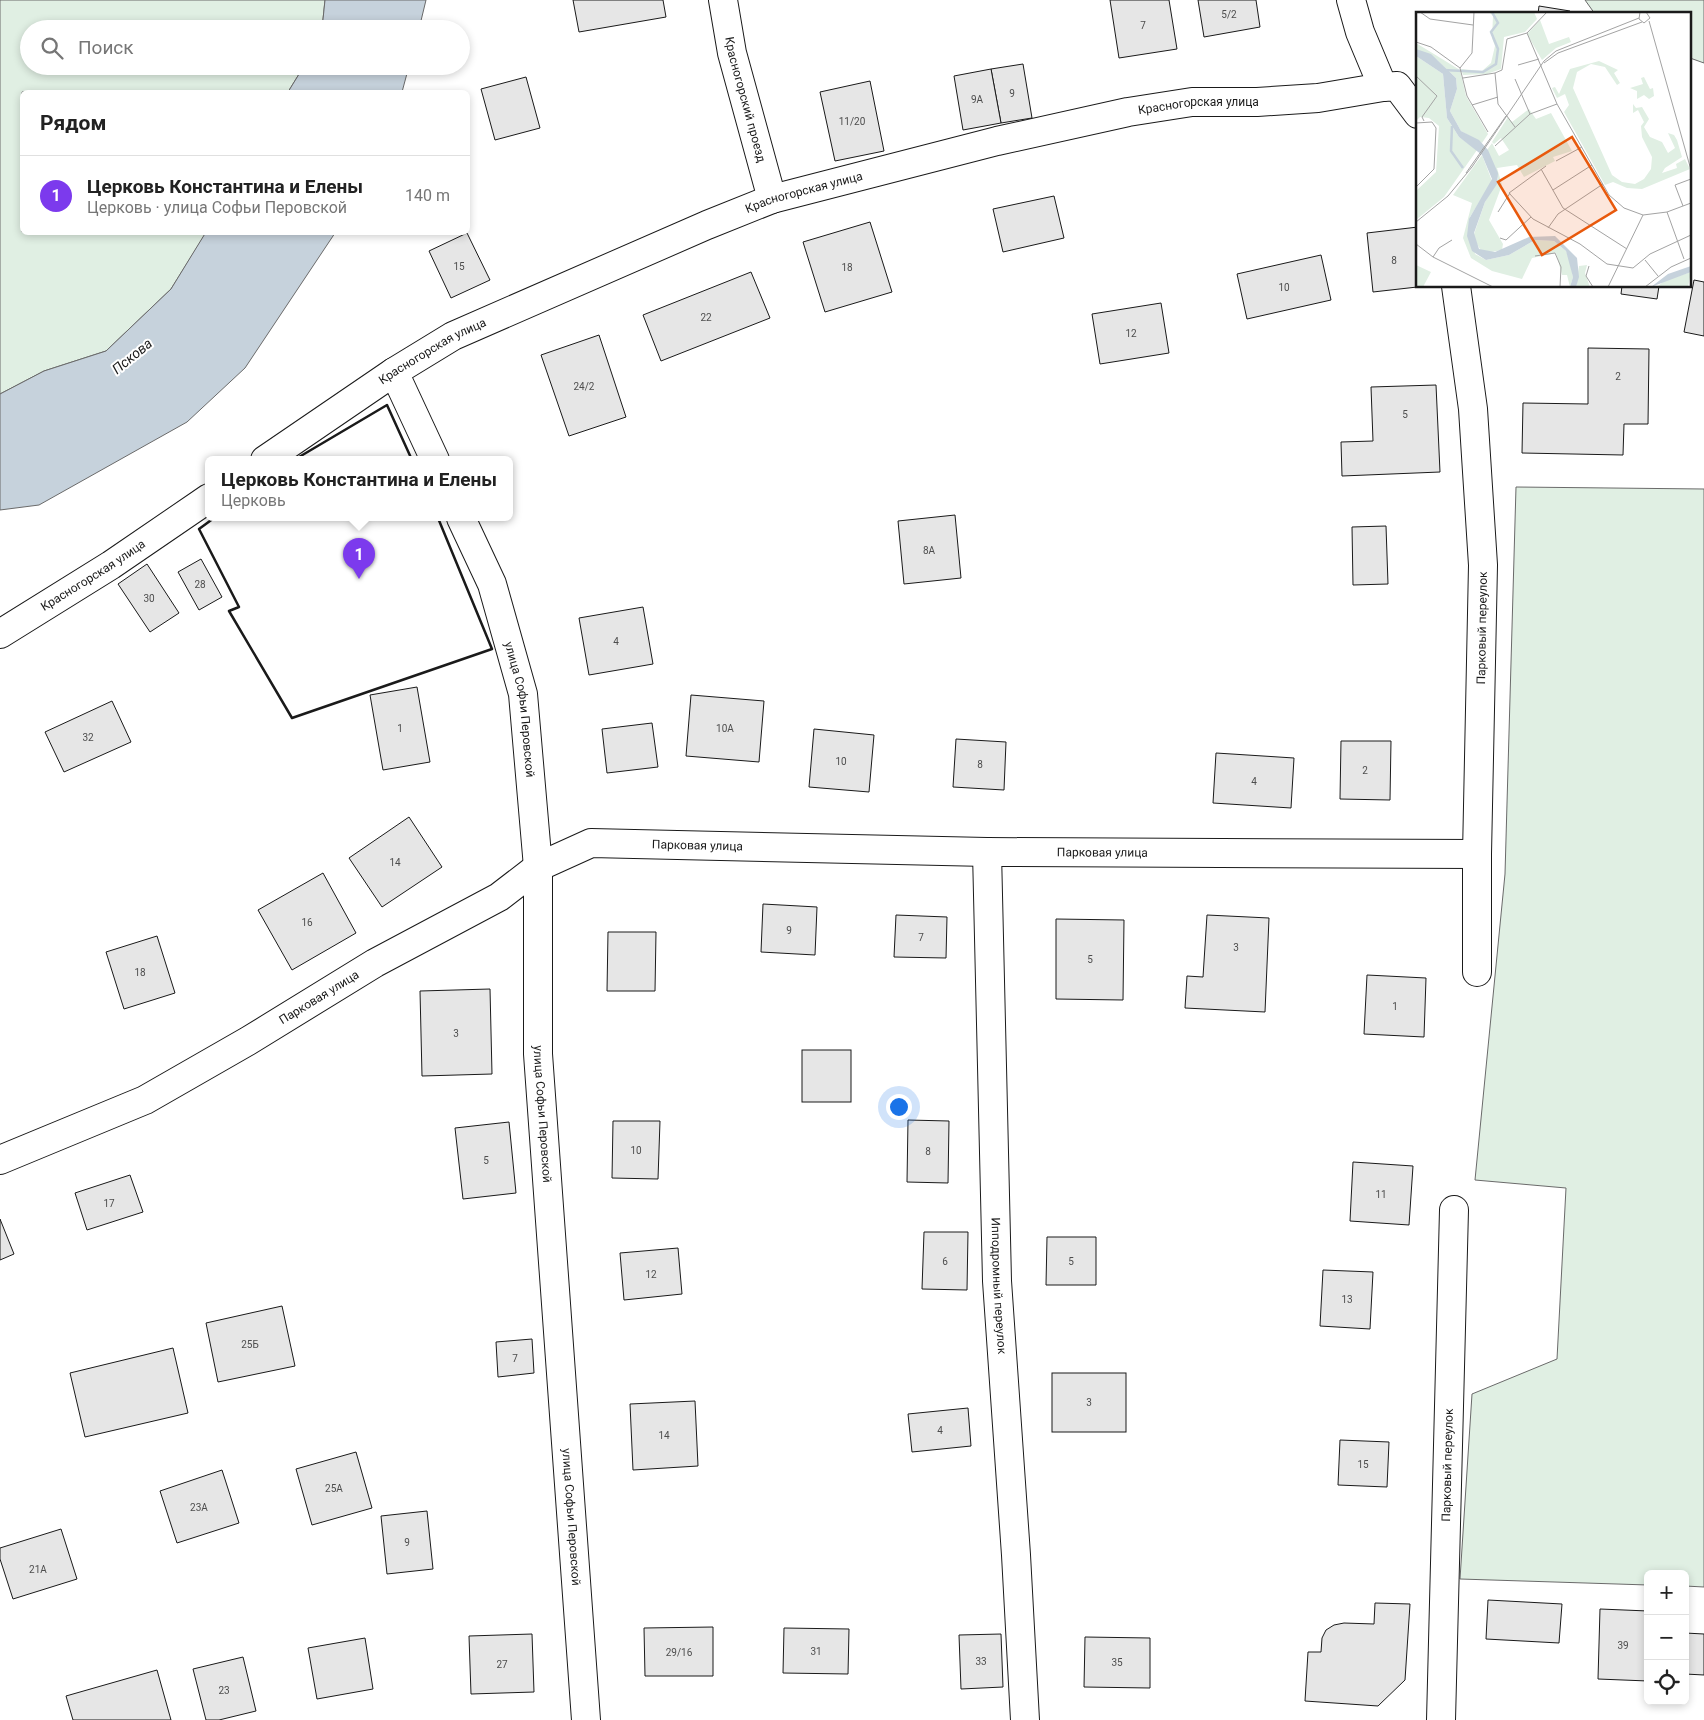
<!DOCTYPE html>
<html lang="ru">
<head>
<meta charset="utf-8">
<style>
	:root { --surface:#fff; --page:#f6f6f6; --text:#222; --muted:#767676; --line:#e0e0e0; --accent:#7c3aed }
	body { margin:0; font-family:Roboto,sans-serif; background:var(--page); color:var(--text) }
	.controls { position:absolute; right:15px; bottom:15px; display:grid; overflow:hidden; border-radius:8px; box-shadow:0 2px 8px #0003 }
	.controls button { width:45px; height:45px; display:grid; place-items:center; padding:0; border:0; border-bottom:1px solid var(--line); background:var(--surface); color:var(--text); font:25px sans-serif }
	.you { position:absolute; left:898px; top:1106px; width:18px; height:18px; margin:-12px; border:4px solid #fff; border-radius:50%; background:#1a73e8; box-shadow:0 0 0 8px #1a73e833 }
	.badge { display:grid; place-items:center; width:32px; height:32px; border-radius:50%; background:var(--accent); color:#fff; font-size:16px; font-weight:700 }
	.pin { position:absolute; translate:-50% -41px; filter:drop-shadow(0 1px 2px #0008) }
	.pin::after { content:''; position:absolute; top:26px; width:18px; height:15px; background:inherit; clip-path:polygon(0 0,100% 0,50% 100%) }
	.popup { position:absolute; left:205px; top:456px; width:308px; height:65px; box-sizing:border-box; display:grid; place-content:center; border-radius:8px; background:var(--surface); filter:drop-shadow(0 1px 4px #0005); font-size:16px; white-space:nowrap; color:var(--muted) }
	.popup b { font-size:19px; color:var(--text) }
	.popup::after { content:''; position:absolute; left:50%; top:100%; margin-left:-10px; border:10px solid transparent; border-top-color:var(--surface) }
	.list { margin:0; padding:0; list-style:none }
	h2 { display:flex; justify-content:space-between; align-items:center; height:65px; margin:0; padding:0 20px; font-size:21px }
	h2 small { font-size:16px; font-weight:400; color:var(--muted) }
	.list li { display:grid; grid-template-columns:32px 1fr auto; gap:15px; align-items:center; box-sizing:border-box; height:80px; padding:0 20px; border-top:1px solid var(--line) }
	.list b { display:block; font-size:19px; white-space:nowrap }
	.list p { margin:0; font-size:16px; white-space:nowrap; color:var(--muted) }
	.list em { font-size:16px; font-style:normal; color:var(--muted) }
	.icon { flex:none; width:28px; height:28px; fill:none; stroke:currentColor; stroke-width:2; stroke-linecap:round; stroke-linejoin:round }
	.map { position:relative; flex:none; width:1704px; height:1720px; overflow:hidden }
	.search { position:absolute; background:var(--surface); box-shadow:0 2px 8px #0003; left:20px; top:20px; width:450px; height:55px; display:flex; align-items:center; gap:12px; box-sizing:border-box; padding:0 18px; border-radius:28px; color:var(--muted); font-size:19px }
	.panel { position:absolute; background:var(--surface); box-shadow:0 2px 8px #0003; left:20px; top:90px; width:450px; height:145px; border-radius:8px }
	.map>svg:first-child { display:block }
	.green { fill:#e0efe3; stroke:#6a6a6a }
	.water { fill:#c6d2dc; stroke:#6a6a6a }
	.building { fill:#e6e6e6; stroke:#1a1a1a }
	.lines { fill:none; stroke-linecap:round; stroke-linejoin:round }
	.minor-casing { stroke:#1a1a1a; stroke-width:30 }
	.minor { stroke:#fff; stroke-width:28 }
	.wall { stroke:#1a1a1a; stroke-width:2.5 }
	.labels { text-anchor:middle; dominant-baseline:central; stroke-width:4; stroke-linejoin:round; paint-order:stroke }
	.number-label { font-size:10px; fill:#4d4d4d }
	.street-label { font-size:12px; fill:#1a1a1a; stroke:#fff }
	.water-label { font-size:14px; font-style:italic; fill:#1a1a1a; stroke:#fff }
	.inset-river { fill:none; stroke:#c6d2dc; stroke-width:2.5 }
	.inset-road { fill:none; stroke:#a3a3a3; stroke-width:1 }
	.view { fill:#e8590c; fill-opacity:0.15; stroke:#e8590c; stroke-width:2.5 }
	.inset-edge { fill:none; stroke:#1a1a1a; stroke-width:2.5 }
</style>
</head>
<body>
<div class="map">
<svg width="1704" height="1720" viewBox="0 0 1704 1720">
	<rect width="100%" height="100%" fill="#fff"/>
	<!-- green -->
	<g class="green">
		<path d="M0 0H325L322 29H29V66H304L288 92H22V232L206 233 171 289 106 351 44 371 0 394Z"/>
		<path d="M1585 0H1704V63L1690 58V14H1595Z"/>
		<path d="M1516 487 1704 489V1587L1685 1586V1574H1648V1585L1460 1579 1472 1394 1557 1359 1566 1188 1475 1180 1505 874Z"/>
	</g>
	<!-- water -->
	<g class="water">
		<path d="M325 0H426L419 29H322Z"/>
		<path d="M304 66H409L402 92H288Z"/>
		<path d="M206 232 335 233 245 368 187 422 39 505 0 510V394L44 371 106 351 171 289Z"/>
	</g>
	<!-- building -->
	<g class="building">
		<path d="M573 0H663L666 17 579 32Z"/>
		<path d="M1110 0H1169L1177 49 1119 58Z"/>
		<path d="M1198 0H1256L1260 27 1204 37Z"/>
		<path d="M1539 6 1570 11V14H1538Z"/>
		<path d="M1023 64 1032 118 1001 123 991 69Z"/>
		<path d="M991 69 1001 123 963 130 954 76Z"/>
		<path d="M526 77 540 128 495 140 481 89Z"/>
		<path d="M870 81 884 151 835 161 820 92Z"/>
		<path d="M1054 196 1064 238 1003 252 993 209Z"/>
		<path d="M870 222 892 292 825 312 803 242Z"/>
		<path d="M1418 227V286H1426L1373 292 1367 233Z"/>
		<path d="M467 233 490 280 451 298 429 251Z"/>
		<path d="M1321 255 1331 300 1247 319 1237 274Z"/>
		<path d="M751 272 770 318 661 361 643 315Z"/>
		<path d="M1694 280 1704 282V336L1684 332Z"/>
		<path d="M1622 286H1659L1657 299 1621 294Z"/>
		<path d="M1161 303 1169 353 1100 364 1092 314Z"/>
		<path d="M599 335 626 417 569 436 541 355Z"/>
		<path d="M1588 348 1649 349 1648 424H1624L1623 455 1522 453 1523 403 1588 404Z"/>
		<path d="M1436 385 1440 472 1342 476 1341 442 1373 441 1371 387Z"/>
		<path d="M955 515 961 578 904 584 898 521Z"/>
		<path d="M1386 526 1388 584 1353 585 1352 527Z"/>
		<path d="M201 559 222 597 199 610 178 572Z"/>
		<path d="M147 564 179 613 150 632 118 584Z"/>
		<path d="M643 607 653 664 589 675 579 618Z"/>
		<path d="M417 687 430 762 383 770 370 695Z"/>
		<path d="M691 695 764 701 759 762 686 756Z"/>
		<path d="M112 701 131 742 64 772 45 732Z"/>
		<path d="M652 723 658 767 607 773 602 729Z"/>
		<path d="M814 729 874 735 869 792 809 787Z"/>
		<path d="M956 739 1006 742 1004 790 953 787Z"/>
		<path d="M1341 741H1391L1390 800 1340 799Z"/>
		<path d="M1216 753 1294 758 1291 808 1213 803Z"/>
		<path d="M409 817 442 867 382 907 349 858Z"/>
		<path d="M323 873 356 933 292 970 258 910Z"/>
		<path d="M763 904 817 907 815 955 761 952Z"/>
		<path d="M896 915 947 917 946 958 894 957Z"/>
		<path d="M1207 915 1269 918 1265 1012 1185 1008 1187 976 1203 977Z"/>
		<path d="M1056 919 1124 920 1123 1000 1056 999Z"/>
		<path d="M608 932H656L655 991H607Z"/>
		<path d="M157 936 175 993 124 1009 106 952Z"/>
		<path d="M1367 975 1426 978 1424 1037 1364 1034Z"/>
		<path d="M490 989 492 1074 422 1076 420 991Z"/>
		<rect x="802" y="1050" width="49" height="52"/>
		<path d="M908 1120 949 1121 948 1183 907 1182Z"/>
		<path d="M613 1121H660L658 1179 612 1178Z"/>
		<path d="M509 1122 516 1193 463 1199 455 1128Z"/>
		<path d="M1353 1162 1413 1166 1409 1225 1350 1221Z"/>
		<path d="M130 1175 143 1212 87 1230 75 1193Z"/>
		<path d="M0 1219 14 1254 0 1260Z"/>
		<path d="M924 1232H968L967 1290 922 1289Z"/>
		<path d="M1047 1237H1096V1285H1046Z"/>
		<path d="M678 1248 682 1294 624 1300 620 1253Z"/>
		<path d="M1323 1270 1373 1272 1370 1329 1320 1326Z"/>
		<path d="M282 1306 295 1366 218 1382 206 1323Z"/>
		<path d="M532 1339 534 1373 498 1377 496 1342Z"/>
		<path d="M173 1348 188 1413 85 1437 70 1373Z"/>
		<rect x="1052" y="1373" width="74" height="59"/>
		<path d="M695 1401 698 1466 633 1470 630 1404Z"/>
		<path d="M968 1408 971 1446 912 1452 908 1414Z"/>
		<path d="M1340 1440 1389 1442 1387 1487 1338 1485Z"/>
		<path d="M356 1452 372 1508 312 1525 296 1469Z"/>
		<path d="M222 1470 239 1523 177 1543 160 1491Z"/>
		<path d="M427 1511 433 1569 387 1574 381 1516Z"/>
		<path d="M61 1529 77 1579 13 1599 0 1559V1548Z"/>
		<path d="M1488 1600 1562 1604 1559 1643 1486 1639Z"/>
		<path d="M1375 1603 1410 1604 1405 1680 1378 1706 1305 1701 1308 1652H1321L1322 1638 1326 1630 1334 1625 1344 1623 1374 1624Z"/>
		<path d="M1600 1609 1648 1611V1681L1598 1679Z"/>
		<path d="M713 1627V1676H645L644 1628Z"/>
		<path d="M784 1628 849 1629 848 1674 783 1673Z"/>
		<path d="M1685 1633 1704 1634V1675L1685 1674Z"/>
		<path d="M532 1634 534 1692 471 1694 469 1636Z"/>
		<path d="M1001 1634 1003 1687 961 1689 959 1635Z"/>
		<path d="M1085 1637 1150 1638V1688L1084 1687Z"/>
		<path d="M365 1638 373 1689 317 1699 308 1648Z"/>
		<path d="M243 1657 256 1711 219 1720H206L193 1669Z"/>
		<path d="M157 1670 171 1720H73L66 1696Z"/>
	</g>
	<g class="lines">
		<defs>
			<g id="minor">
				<path id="s1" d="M723 0 732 53 772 199"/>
				<path d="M1351 0 1360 32 1383 87"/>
				<path d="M1456 286 1473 409 1483 565 1477 854V972"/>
				<path d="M394 372 435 460"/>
				<path id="s2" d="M265 460 394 372 453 336 707 225 772 199 997 141 1128 112 1192 102H1257L1318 98 1383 87 1397 86 1418 114"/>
				<path id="s3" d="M461 518 492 584 523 694 538 867V1054L586 1720"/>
				<path id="s4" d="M0 634 111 565 209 498"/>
				<path id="s5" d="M987 852 997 1281 1016 1555 1025 1720"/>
				<path id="s6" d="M0 1160 145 1100 248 1041 375 963 499 897 538 867 591 843 987 852 1477 854"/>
				<path id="s7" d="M1441 1720 1454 1210"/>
			</g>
		</defs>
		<!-- minor casing -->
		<use href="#minor" class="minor-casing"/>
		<!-- minor -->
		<use href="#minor" class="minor"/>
		<!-- wall -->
		<g class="wall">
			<path d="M294 460 387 405 412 460"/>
			<path d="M214 518 199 529 239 607 229 611 292 718 492 649 438 518"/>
		</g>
	</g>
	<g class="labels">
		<!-- number labels -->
		<g class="number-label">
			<text x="1229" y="14">5/2</text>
			<text x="1143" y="25">7</text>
			<text x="1012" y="93">9</text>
			<text x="977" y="99">9А</text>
			<text x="852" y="121">11/20</text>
			<text x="1394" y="260">8</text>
			<text x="459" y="266">15</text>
			<text x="847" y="267">18</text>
			<text x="1284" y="287">10</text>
			<text x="706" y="317">22</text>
			<text x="1131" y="333">12</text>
			<text x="1618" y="376">2</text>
			<text x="584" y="386">24/2</text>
			<text x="1405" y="414">5</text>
			<text x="929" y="550">8А</text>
			<text x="200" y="584">28</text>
			<text x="149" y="598">30</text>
			<text x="616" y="641">4</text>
			<text x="400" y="728">1</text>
			<text x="725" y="728">10А</text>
			<text x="88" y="737">32</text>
			<text x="841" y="761">10</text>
			<text x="980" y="764">8</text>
			<text x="1365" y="770">2</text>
			<text x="1254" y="781">4</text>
			<text x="395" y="862">14</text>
			<text x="307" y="922">16</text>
			<text x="789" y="930">9</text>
			<text x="921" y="937">7</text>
			<text x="1236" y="947">3</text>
			<text x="1090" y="959">5</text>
			<text x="140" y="972">18</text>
			<text x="1395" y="1006">1</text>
			<text x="456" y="1033">3</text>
			<text x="636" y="1150">10</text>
			<text x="928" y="1151">8</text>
			<text x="486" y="1160">5</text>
			<text x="1381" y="1194">11</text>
			<text x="109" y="1203">17</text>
			<text x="945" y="1261">6</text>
			<text x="1071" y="1261">5</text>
			<text x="651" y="1274">12</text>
			<text x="1347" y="1299">13</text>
			<text x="250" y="1344">25Б</text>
			<text x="515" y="1358">7</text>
			<text x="1089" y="1402">3</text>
			<text x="940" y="1430">4</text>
			<text x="664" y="1435">14</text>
			<text x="1363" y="1464">15</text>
			<text x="334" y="1488">25А</text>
			<text x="199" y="1507">23А</text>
			<text x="407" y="1542">9</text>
			<text x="38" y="1569">21А</text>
			<text x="1623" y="1645">39</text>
			<text x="816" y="1651">31</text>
			<text x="679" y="1652">29/16</text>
			<text x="981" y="1661">33</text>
			<text x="1117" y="1662">35</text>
			<text x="502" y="1664">27</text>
			<text x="224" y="1690">23</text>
		</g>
		<!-- street labels -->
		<g class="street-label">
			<text stroke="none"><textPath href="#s1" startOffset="102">Красногорский проезд</textPath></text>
			<text stroke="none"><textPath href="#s2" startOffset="1010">Красногорская улица</textPath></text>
			<text stroke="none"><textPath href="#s2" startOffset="605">Красногорская улица</textPath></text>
			<text stroke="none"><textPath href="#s2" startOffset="200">Красногорская улица</textPath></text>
			<text stroke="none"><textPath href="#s4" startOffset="110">Красногорская улица</textPath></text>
			<text transform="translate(1482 628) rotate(-89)">Парковый переулок</text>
			<text stroke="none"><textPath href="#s3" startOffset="202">улица Софьи Перовской</textPath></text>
			<text stroke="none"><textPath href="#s6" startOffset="779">Парковая улица</textPath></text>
			<text stroke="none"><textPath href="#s6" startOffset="1184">Парковая улица</textPath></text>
			<text stroke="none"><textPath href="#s6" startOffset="359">Парковая улица</textPath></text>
			<text stroke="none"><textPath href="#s3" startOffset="608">улица Софьи Перовской</textPath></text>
			<text stroke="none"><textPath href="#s5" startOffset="434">Ипподромный переулок</textPath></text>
			<text stroke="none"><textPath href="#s7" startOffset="255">Парковый переулок</textPath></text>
			<text stroke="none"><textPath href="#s3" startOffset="1012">улица Софьи Перовской</textPath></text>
		</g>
		<!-- water labels -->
		<g class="water-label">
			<text transform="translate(132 356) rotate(-39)">Пскова</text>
		</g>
	</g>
	<!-- overview -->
	<g transform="translate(1416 12)">
		<rect width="275" height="275" fill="#fff"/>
		<path d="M73 0H118L121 7 109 20 88 25 85 57 71 62 47 63 45 57 66 59 75 51 79 34 76 26 77 4ZM124 8 133 32 153 25 155 30 140 36 126 48 111 22ZM0 31 44 58 50 84 72 122 66 131 45 119 34 99 41 77 40 66 21 48 0 37ZM0 44 27 62 31 106 43 125 61 138 28 185 0 208V179L20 160 23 114 13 106 4 105 0 109ZM183 49 202 58 198 61 204 71 201 73 189 55 175 52 161 60 157 76 196 163 206 170 219 172 228 167 235 157 236 145 226 125 225 114 228 110 222 98 217 101V92L220 96 226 95 233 107 228 115 234 125 246 130 252 141 259 136 252 121 258 123 261 128 266 145 249 156 246 161 261 156 260 152 269 147 274 157 226 177 211 176 197 170 189 173 148 100 153 93 149 82 141 86 136 76 139 75 143 82 154 57ZM228 65 234 77 237 76 238 84 233 87 228 83 221 87V79L214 76 227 72 225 66ZM113 97 120 107 135 101 156 139 137 145 139 149 108 165 101 153 81 156 86 173 73 208 87 232 86 238 70 241 65 239 57 225 69 190 82 167 71 138 76 131 83 144 93 138 85 126 78 132 76 130 92 105 96 110ZM66 143 76 169 54 205 59 242 70 248 93 243 119 228 138 229 150 239 154 249 157 265 154 275 151 263H146L140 241 116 246 106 267 76 259 55 246 47 226 56 191 37 183ZM0 253 15 260 7 275H0ZM171 253 169 261 174 275H160L163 254ZM275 260 272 275H241L248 269Z" fill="#e0efe3"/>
		<path d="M0 37 15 42 40 66 41 77 34 99 45 119 63 128 72 138 82 161 81 172 69 190 58 221 63 237 79 240 113 225 139 224 161 246 163 265 160 275H154L157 265 150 239 138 229 119 228 93 243 70 248 56 239 51 224 53 207 76 167 66 143 43 125 31 106 27 62 0 44ZM275 254V260L235 275 252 262Z" fill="#c6d2dc"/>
		<path class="inset-river" d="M27 58 67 60 80 52 82 37 75 20 82 11 76 0M36 114 35 139 47 156"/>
		<path class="inset-road" d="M4 0 14 7 57 13M224 0 223 7 228 11 234 6 230 0M233 9 275 158M111 21 141 92 193 183 208 196 227 203 251 200 275 191M0 30 15 35 44 56 51 84 72 120M128 51 142 41 226 10M102 53 123 47M44 56 56 41 58 0M0 64 21 84 6 105 8 109M47 66 79 61M99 67 114 102M56 93 82 85M0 111 16 110 20 116 18 157 0 175M99 115 82 92 79 61 86 58 91 27 111 21 131 0M79 134 114 102 141 92M140 149 166 135M130 154 93 181 117 207 164 232 191 252 217 256 234 242 275 223M125 157 147 196 211 237M50 161 90 104M137 178 176 153M267 194 259 173 275 167M82 200 94 181M251 200 268 247M0 210 32 184 56 155 128 49 140 39 223 6M132 216 142 202 187 172M84 226 90 228 115 205M0 232 17 245 77 275M119 244 139 241 145 255 144 275M17 245 23 236 36 228M229 248 242 264M173 254 170 264 177 275M192 275 227 203M229 275 255 255 275 246"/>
		<path class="view" d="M156 125 200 198 126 243 82 170Z"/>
		<rect width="275" height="275" class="inset-edge"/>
	</g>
</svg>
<div class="controls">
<button>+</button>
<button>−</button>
<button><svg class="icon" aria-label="locate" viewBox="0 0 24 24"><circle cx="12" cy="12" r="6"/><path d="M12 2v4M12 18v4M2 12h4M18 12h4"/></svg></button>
</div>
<div class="you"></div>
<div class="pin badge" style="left:359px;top:579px">1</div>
<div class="popup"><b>Церковь Константина и Елены</b>Церковь</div>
<div class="search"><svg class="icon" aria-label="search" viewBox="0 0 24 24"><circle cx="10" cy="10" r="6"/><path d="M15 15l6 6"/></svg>Поиск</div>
<section class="panel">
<h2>Рядом<small></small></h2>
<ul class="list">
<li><span class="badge">1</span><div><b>Церковь Константина и Елены</b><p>Церковь · улица Софьи Перовской</p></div><em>140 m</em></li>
</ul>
</section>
</div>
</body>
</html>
